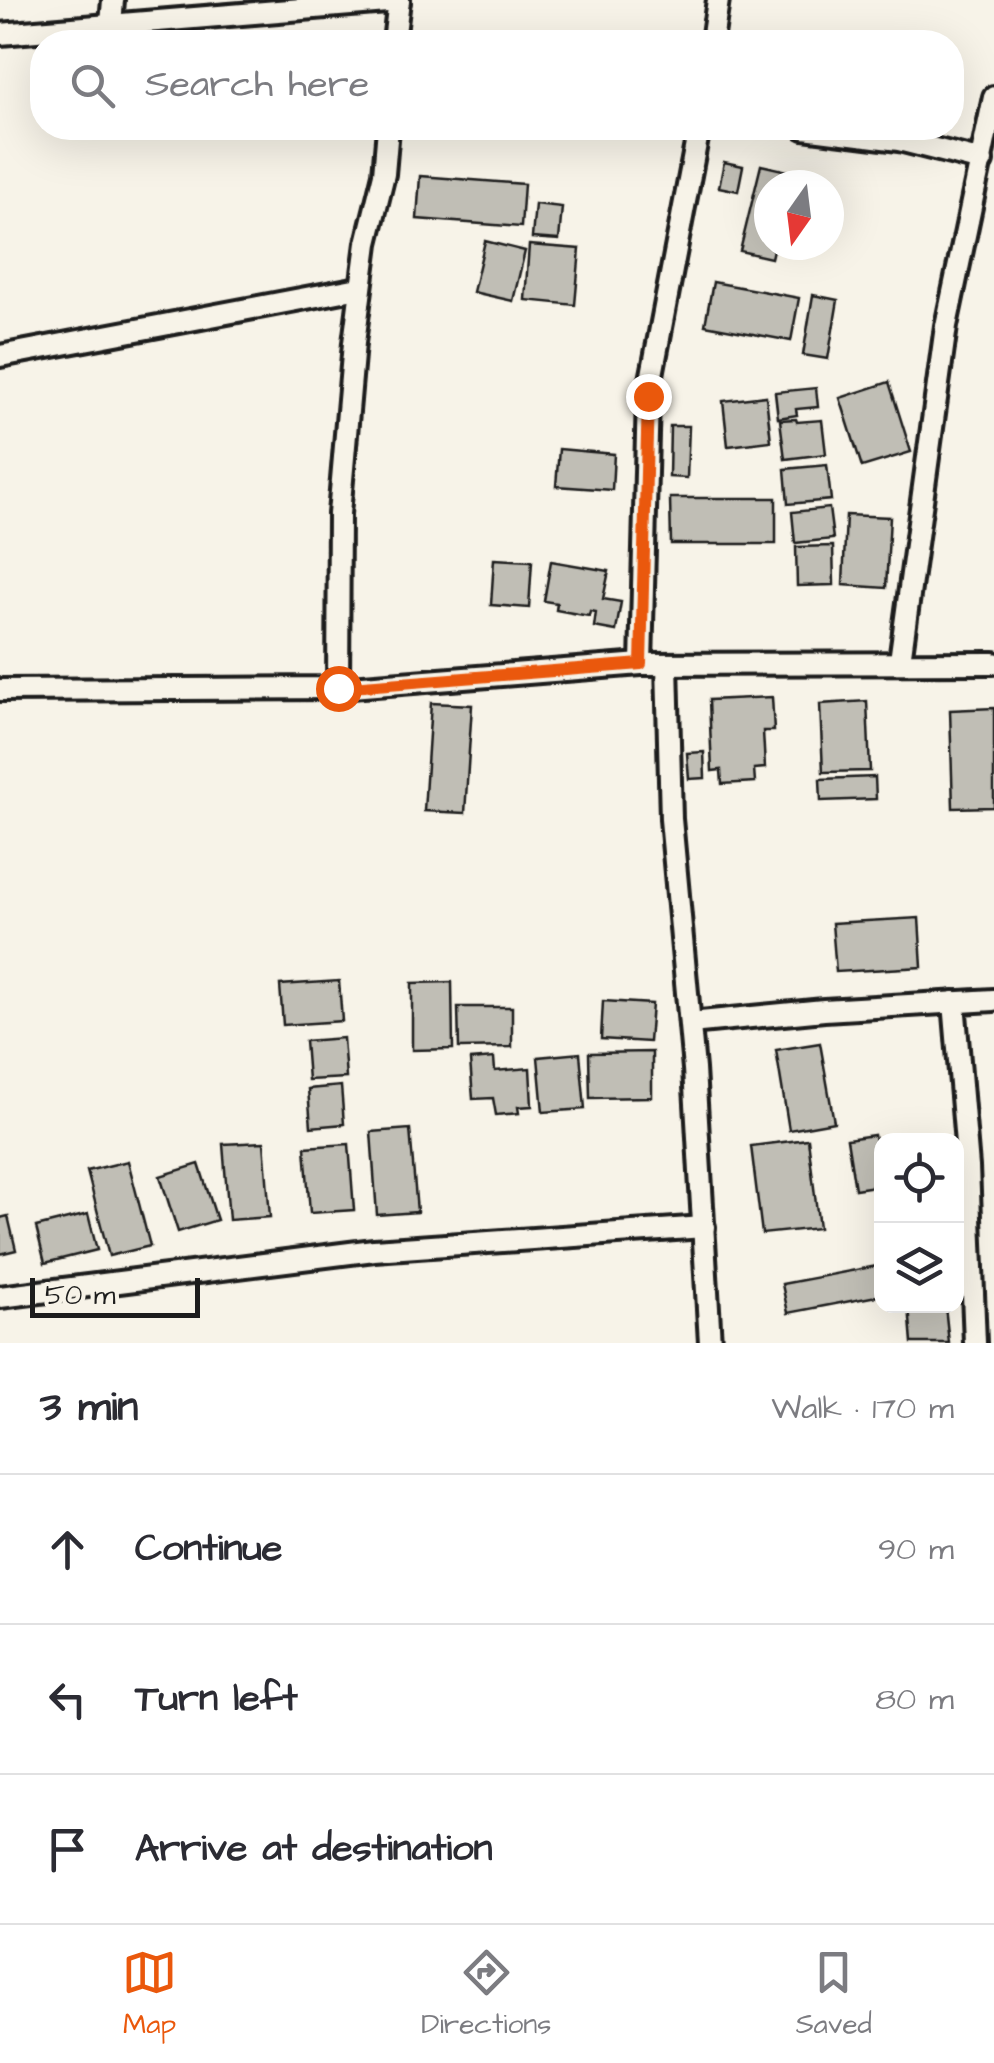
<!DOCTYPE html>
<html lang="en">
<head>
<meta charset="utf-8">
<style>
	:root { --surface:#fff; --page:#f2f2f3; --text:#2b2b33; --muted:#7c7c81; --line:#e1e1e2; --accent:#ea580c }
	body { margin:0; font-family:"Architects Daughter",sans-serif; background:var(--page); color:var(--text) }
	.controls { position:absolute; right:30px; bottom:30px; display:grid; overflow:hidden; border-radius:20px; box-shadow:0 10px 40px #0002 }
	.controls button { width:90px; height:90px; display:grid; place-items:center; padding:0; border:0; border-bottom:2px solid var(--line); background:var(--surface); color:var(--text); font:50px sans-serif }
	.compass { position:absolute; left:754px; top:170px; width:90px; height:90px; border-radius:50%; background:var(--surface); box-shadow:0 10px 40px #0002; rotate:194deg }
	.scale { position:absolute; left:30px; bottom:25px; width:170px; box-sizing:border-box; padding-left:10px; border:5px solid #1c1c1c; border-top:0; font-size:28px; line-height:35px; white-space:nowrap; color:#1c1c1c; -webkit-text-stroke:8px #f7f3e8; paint-order:stroke }
	.stop { position:absolute; width:30px; height:30px; margin:-22px; border:8px solid #ea580c; border-radius:50%; background:#fff }
	.stop.end { background:#ea580c; border-color:#fff; box-shadow:0 2px 10px #0008 }
	.list { margin:0; padding:0; list-style:none }
	h2 { display:flex; justify-content:space-between; align-items:center; height:130px; margin:0; padding:0 40px; font-size:42px }
	h2 small { font-size:32px; font-weight:400; color:var(--muted) }
	.list li { display:grid; grid-template-columns:65px 1fr auto; gap:30px; align-items:center; box-sizing:border-box; height:150px; padding:0 40px; border-top:2px solid var(--line) }
	.list b { display:block; font-size:38px; white-space:nowrap }
	.list em { font-size:32px; font-style:normal; color:var(--muted) }
	.icon { flex:none; width:55px; height:55px; fill:none; stroke:currentColor; stroke-width:2; stroke-linecap:round; stroke-linejoin:round }
	.map { position:relative; flex:none; width:994px; height:1343px; overflow:hidden }
	.search { position:absolute; background:var(--surface); box-shadow:0 10px 40px #0002; left:30px; right:30px; top:30px; height:110px; display:flex; align-items:center; gap:25px; box-sizing:border-box; padding:0 35px; border-radius:40px; color:var(--muted); font-size:38px }
	.sheet { height:580px; background:var(--surface) }
	nav { display:flex; justify-content:space-around; align-items:center; box-sizing:border-box; height:140px; border-top:2px solid var(--line); background:var(--surface); font-size:28px; color:var(--muted) }
	nav a { display:grid; justify-items:center; gap:5px }
	nav .on { color:var(--accent) }
	.map>svg:first-child { display:block }
	.building { fill:#c0beb5; stroke:#1c1c1c; stroke-width:2.5 }
	.lines { fill:none; stroke-linecap:round; stroke-linejoin:round }
	.street-casing { stroke:#1c1c1c; stroke-width:28 }
	.street { stroke:#f7f3e8; stroke-width:20 }
	.route { stroke:#ea580c; stroke-width:12 }
</style>
</head>
<body>
<div class="map">
<svg width="994" height="1343" viewBox="0 0 994 1343">
	<rect width="100%" height="100%" fill="#f7f3e8"/>
	<filter id="ink" filterUnits="userSpaceOnUse"><feTurbulence type="fractalNoise" baseFrequency=".01" numOctaves="2"/><feDisplacementMap in="SourceGraphic" scale="20" xChannelSelector="R" yChannelSelector="G"/><feConvolveMatrix kernelMatrix="1 2 1 2 8 2 1 2 1" color-interpolation-filters="sRGB"/></filter>
	<g filter="url(#ink)">
		<!-- building -->
		<g class="building">
			<path d="M724 162 743 166 738 191 719 187Z"/>
			<path d="M761 165 792 172 789 185H769V245H774L771 258 740 251Z"/>
			<path d="M420 176 524 184 521 227 417 219Z"/>
			<path d="M535 204 562 207 559 240 532 238Z"/>
			<path d="M485 241 525 251 513 301 473 292Z"/>
			<path d="M529 245 580 249 575 305 525 300Z"/>
			<path d="M713 282 799 298 791 341 705 325Z"/>
			<path d="M813 295 838 300 828 359 803 355Z"/>
			<path d="M889 382 911 452 862 467 840 398Z"/>
			<path d="M816 388 818 407 796 409 797 415 778 418 775 392Z"/>
			<path d="M766 396 771 441 728 446 723 401Z"/>
			<path d="M796 419 797 422 822 420 826 454 785 459 780 420Z"/>
			<path d="M670 426H689L687 478 669 477Z"/>
			<path d="M559 449 614 454 612 490 556 486Z"/>
			<path d="M827 465 831 500 788 504 785 469Z"/>
			<path d="M670 498H776V544H671Z"/>
			<path d="M829 508 833 539 795 543 792 512Z"/>
			<path d="M846 515 890 517 886 588 843 585Z"/>
			<path d="M833 546 834 585 797 586 796 547Z"/>
			<path d="M494 559 532 561 529 608 491 605Z"/>
			<path d="M551 561 609 571 603 599 621 602 616 631 594 627 596 612 590 611 589 616 556 610 557 603 544 601Z"/>
			<path d="M772 697 774 731H763L765 768 754 769 755 782 722 784 721 770 712 771 709 700Z"/>
			<path d="M867 701 870 771 823 772 820 704Z"/>
			<path d="M431 703 472 705 465 813 424 811Z"/>
			<path d="M994 708V807L953 808 950 710Z"/>
			<path d="M704 752 705 778 689 779 687 753Z"/>
			<path d="M875 777 876 799 821 801 820 779Z"/>
			<path d="M919 918 922 967 836 972 832 923Z"/>
			<path d="M339 981 342 1021 283 1025 280 985Z"/>
			<path d="M452 982 453 1049 412 1050V983Z"/>
			<path d="M603 1001 652 1004 649 1042 601 1039Z"/>
			<path d="M458 1007H512V1047L459 1048Z"/>
			<path d="M343 1038 346 1078 308 1080 305 1041Z"/>
			<path d="M820 1043 834 1122 789 1130 776 1050Z"/>
			<path d="M652 1052V1097L590 1098 589 1053Z"/>
			<path d="M580 1053 585 1109 543 1112 538 1057Z"/>
			<path d="M494 1058 495 1071 530 1068 532 1106 518 1107 519 1113 496 1115 493 1098 473 1099 470 1060Z"/>
			<path d="M341 1086 344 1124 311 1127 308 1089Z"/>
			<path d="M410 1129 417 1212 377 1215 371 1132Z"/>
			<path d="M874 1135 882 1185 855 1189 847 1139Z"/>
			<path d="M808 1139 819 1228 762 1234 751 1146Z"/>
			<path d="M264 1142 270 1217 229 1220 223 1144Z"/>
			<path d="M349 1144 354 1210 310 1213 305 1147Z"/>
			<path d="M128 1161 150 1246 109 1256 87 1171Z"/>
			<path d="M199 1164 217 1220 178 1232 160 1176Z"/>
			<path d="M88 1214 97 1250 45 1263 36 1227Z"/>
			<path d="M8 1216 16 1250 0 1254V1218Z"/>
			<path d="M882 1265V1295L788 1313 782 1284Z"/>
			<path d="M909 1306H945L949 1343H912Z"/>
		</g>
		<g class="lines">
			<defs>
				<g id="street">
					<path d="M111 24 113 0"/>
					<path d="M0 34 399 1"/>
					<path d="M394 42 399 0"/>
					<path d="M712 42 718 0"/>
					<path d="M804 128 899 140 982 161"/>
					<path d="M0 356 359 288"/>
					<path d="M900 661 946 326 994 97"/>
					<path d="M641 664 648 396 699 128"/>
					<path d="M667 664 671 819 694 1069 710 1343"/>
					<path d="M338 688 339 514 354 343 367 243 384 174 388 128"/>
					<path d="M0 690 338 688 641 664 994 663"/>
					<path d="M954 1002 968 1167 975 1343"/>
					<path d="M690 1023 824 1010 994 1000"/>
					<path d="M0 1297 374 1250 704 1227"/>
				</g>
			</defs>
			<!-- street casing -->
			<use href="#street" class="street-casing"/>
			<!-- street -->
			<use href="#street" class="street"/>
		</g>
	</g>
	<g class="lines" filter="url(#ink)">
		<!-- route -->
		<path class="route" d="M338 688 641 664 648 396"/>
	</g>
</svg>
<div class="controls">
<button><svg class="icon" aria-label="locate" viewBox="0 0 24 24"><circle cx="12" cy="12" r="6"/><path d="M12 2v4M12 18v4M2 12h4M18 12h4"/></svg></button>
<button><svg class="icon" aria-label="layers" viewBox="0 0 24 24"><path d="M12 4l9 5-9 5-9-5zM3 14l9 5 9-5"/></svg></button>
</div>
<svg class="compass" viewBox="-18 -18 36 36"><path d="M0-13l5 13h-10z" fill="#e53935"/><path d="M0 13l5-13h-10z" fill="#7c7c81"/></svg>
<div class="scale">50 m</div>
<div class="stop" style="left:338px;top:688px"></div>
<div class="stop end" style="left:648px;top:396px"></div>
<div class="search"><svg class="icon" aria-label="search" viewBox="0 0 24 24"><circle cx="10" cy="10" r="6"/><path d="M15 15l6 6"/></svg>Search here</div>
</div>
<section class="sheet">
<h2>3 min<small>Walk · 170 m</small></h2>
<ul class="list">
<li><svg class="icon" aria-label="ahead" viewBox="0 0 24 24"><path d="M12 20V5M6 11l6-6 6 6"/></svg><div><b>Continue</b></div><em>90 m</em></li>
<li><svg class="icon" aria-label="left" viewBox="0 0 24 24"><path d="M17 20v-9H6M10 6l-5 5 5 5"/></svg><div><b>Turn left</b></div><em>80 m</em></li>
<li><svg class="icon" aria-label="arrive" viewBox="0 0 24 24"><path d="M6 21V4h12l-3 4 3 4H6"/></svg><div><b>Arrive at destination</b></div></li>
</ul>
</section>
<nav>
<a class="on"><svg class="icon" aria-label="map" viewBox="0 0 24 24"><path d="M3 6l6-2 6 2 6-2v14l-6 2-6-2-6 2zM9 4v14M15 6v14"/></svg>Map</a>
<a><svg class="icon" aria-label="directions" viewBox="0 0 24 24"><path d="M12 3l9 9-9 9-9-9zM9 14v-3h6M13 9l2 2-2 2"/></svg>Directions</a>
<a><svg class="icon" aria-label="saved" viewBox="0 0 24 24"><path d="M7 4h10v16l-5-4-5 4z"/></svg>Saved</a>
</nav>
</body>
</html>
